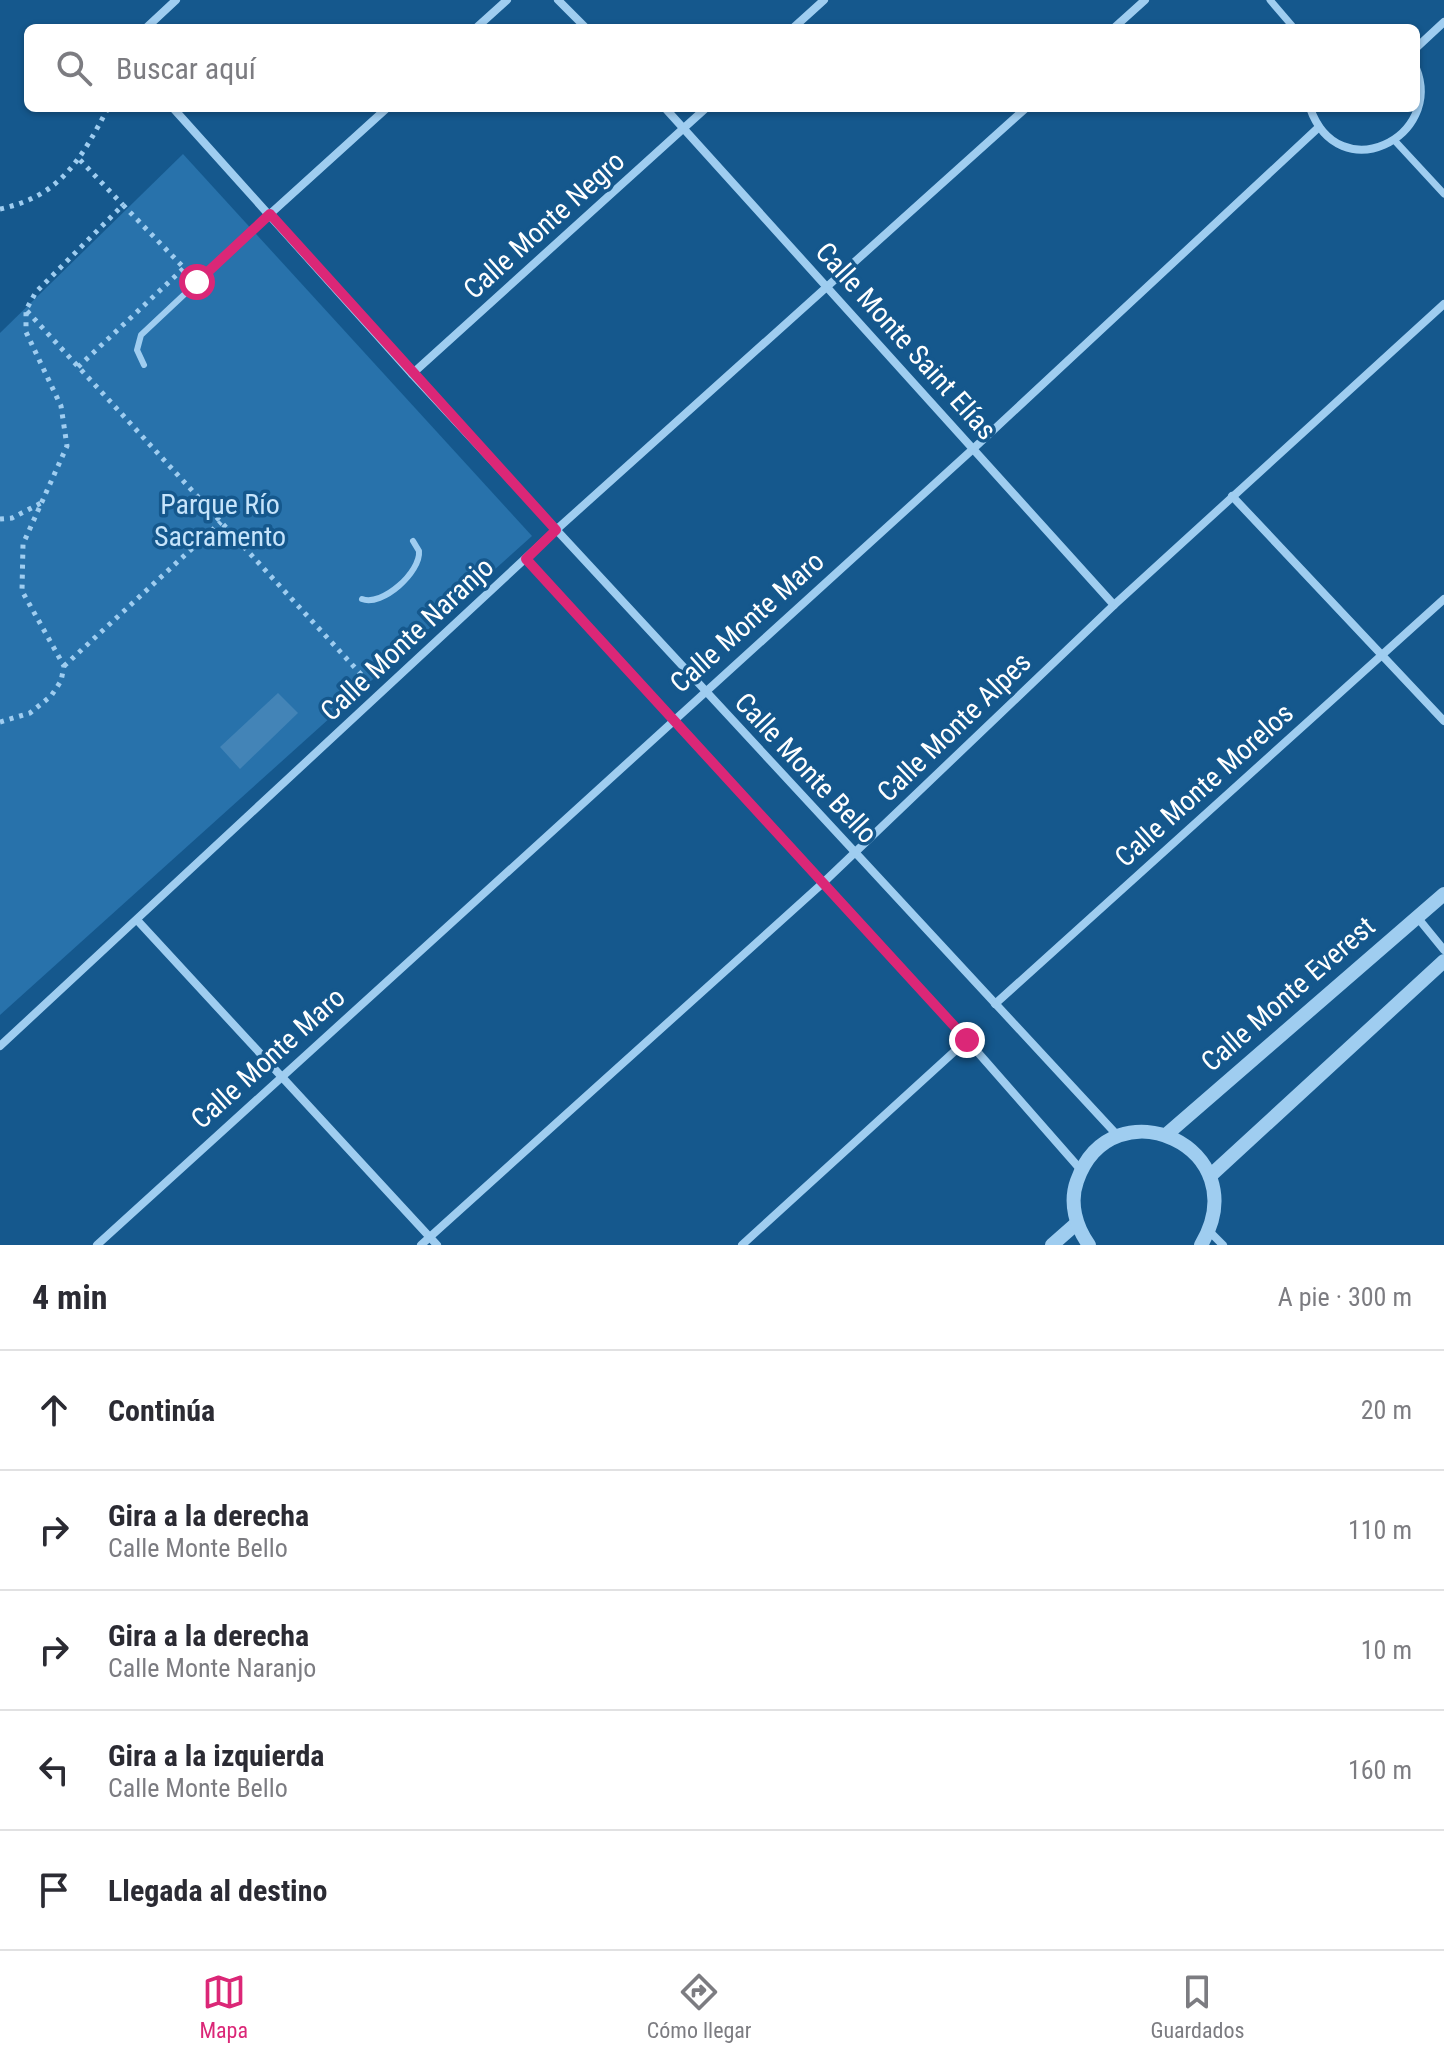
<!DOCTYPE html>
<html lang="es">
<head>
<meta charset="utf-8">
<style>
	:root { --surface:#fff; --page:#f7f7f7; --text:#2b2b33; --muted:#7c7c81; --line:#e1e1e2; --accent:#db2777 }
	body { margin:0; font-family:"Roboto Condensed",sans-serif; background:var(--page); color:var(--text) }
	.stop { position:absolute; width:24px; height:24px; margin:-18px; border:6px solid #db2777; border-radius:50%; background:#fff }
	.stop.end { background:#db2777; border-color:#fff; box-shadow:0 2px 8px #0008 }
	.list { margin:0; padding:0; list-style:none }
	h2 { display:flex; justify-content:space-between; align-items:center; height:104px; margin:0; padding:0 32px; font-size:34px }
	h2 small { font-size:26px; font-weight:400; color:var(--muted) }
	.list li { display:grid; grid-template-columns:52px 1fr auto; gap:24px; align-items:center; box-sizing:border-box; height:120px; padding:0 32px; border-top:2px solid var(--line) }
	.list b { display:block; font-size:30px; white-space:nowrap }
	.list p { margin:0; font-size:26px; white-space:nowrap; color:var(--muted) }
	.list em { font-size:26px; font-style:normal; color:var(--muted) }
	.icon { flex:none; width:44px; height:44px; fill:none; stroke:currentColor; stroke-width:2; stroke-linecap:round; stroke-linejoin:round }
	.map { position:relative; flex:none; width:1444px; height:1245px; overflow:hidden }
	.search { position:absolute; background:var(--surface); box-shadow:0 2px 6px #0004; left:24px; right:24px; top:24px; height:88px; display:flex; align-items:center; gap:20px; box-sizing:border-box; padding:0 28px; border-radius:12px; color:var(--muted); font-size:30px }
	.sheet { height:704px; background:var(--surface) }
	nav { display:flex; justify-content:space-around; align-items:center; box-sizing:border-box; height:112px; border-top:2px solid var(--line); background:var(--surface); font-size:22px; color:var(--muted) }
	nav a { display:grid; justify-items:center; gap:4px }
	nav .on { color:var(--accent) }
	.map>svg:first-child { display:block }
	.green { fill:#2872ab }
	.building { fill:#4384b7 }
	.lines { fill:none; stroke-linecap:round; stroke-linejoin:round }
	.path { stroke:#9fcdf0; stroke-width:5; stroke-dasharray:4 6; stroke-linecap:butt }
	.service { stroke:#9fcdf0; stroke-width:6 }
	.pedestrian { stroke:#9fcdf0; stroke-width:7 }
	.minor { stroke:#9fcdf0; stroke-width:8 }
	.tertiary { stroke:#9fcdf0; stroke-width:14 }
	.route { stroke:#db2777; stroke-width:10 }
	.labels { text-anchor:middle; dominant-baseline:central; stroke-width:7; stroke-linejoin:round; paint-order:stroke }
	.street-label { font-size:28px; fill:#fff; stroke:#15588d }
	.park-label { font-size:28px; fill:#c6e4fb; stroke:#15588d }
</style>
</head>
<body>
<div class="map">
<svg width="1444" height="1245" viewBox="0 0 1444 1245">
	<rect width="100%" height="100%" fill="#15588d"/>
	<!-- green -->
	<path class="green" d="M183 154 532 536 0 1015V333Z"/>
	<!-- building -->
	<path class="building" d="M278 693 298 713 240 769 220 747Z"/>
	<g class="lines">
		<!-- path -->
		<g class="path">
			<path d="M80 160 123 205"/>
			<path d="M0 209C61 196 81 159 108 108"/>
			<path d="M27 311 369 683"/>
			<path d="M78 367 184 268"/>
			<path d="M0 519 12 518 43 502"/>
			<path d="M64 666 221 522"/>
			<path d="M0 722 30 713 51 696 61 681 64 666 22 591 23 544 67 446 61 406 26 332V310L36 292 123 205 189 273"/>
		</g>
		<!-- service -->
		<g class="service">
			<path d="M144 365 137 350 141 335 270 214"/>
			<path d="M362 599C382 607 421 572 419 551L413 541"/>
		</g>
		<!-- pedestrian -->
		<g class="pedestrian">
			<path d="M1270 0 1294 28"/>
			<path d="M1396 142 1444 194"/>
		</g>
		<!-- minor -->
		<g class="minor">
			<path d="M558 0 586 28"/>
			<path d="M146 28 176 0"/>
			<path d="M476 28 507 0"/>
			<path d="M793 28 824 0"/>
			<path d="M1114 28 1145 0"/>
			<path d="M1416 48 1444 22"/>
			<path d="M173 108 412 374 1118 1136"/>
			<path d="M665 108 1114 605"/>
			<path d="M1310 108C1339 190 1444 137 1416 68"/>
			<path d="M270 214 387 108"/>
			<path d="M412 374 706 108"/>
			<path d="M1232 496 1444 721"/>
			<path d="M526 559 967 1040 1081 1170"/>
			<path d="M1417 917 1444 950"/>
			<path d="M137 920 437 1245"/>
			<path d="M995 1004 1444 599"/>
			<path d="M0 1046 556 530 1026 108"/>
			<path d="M1209 1231 1223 1245"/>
			<path d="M97 1245 973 449 1319 127"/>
			<path d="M421 1245 824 882 1114 605 1444 304"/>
			<path d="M742 1245 967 1040"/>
		</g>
		<!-- tertiary -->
		<g class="tertiary">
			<path d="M1167 1134 1444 894"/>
			<path d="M1210 1176 1444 961"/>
			<path d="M1052 1245 1077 1223"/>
			<path d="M1089 1245C1076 1227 1069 1203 1077 1181 1112 1082 1259 1147 1201 1245"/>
		</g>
	</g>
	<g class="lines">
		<!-- route -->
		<path class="route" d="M197 282 270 214 556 530 526 559 967 1040"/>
	</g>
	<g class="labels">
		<!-- street labels -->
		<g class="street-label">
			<text transform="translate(544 225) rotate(-42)">Calle Monte Negro</text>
			<text transform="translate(906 341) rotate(48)">Calle Monte Saint Elías</text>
			<text transform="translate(747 622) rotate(-42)">Calle Monte Maro</text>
			<text transform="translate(407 639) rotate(-43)">Calle Monte Naranjo</text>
			<text transform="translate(954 727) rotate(-44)">Calle Monte Alpes</text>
			<text transform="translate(806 768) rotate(47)">Calle Monte Bello</text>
			<text transform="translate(1204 785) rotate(-42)">Calle Monte Morelos</text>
			<text transform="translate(1288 994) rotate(-41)">Calle Monte Everest</text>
			<text transform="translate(268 1058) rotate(-42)">Calle Monte Maro</text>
		</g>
		<!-- park labels -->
		<g class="park-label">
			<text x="220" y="504">Parque Río<tspan x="220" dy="32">Sacramento</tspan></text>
		</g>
	</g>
</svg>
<div class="stop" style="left:197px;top:282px"></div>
<div class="stop end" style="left:967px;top:1040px"></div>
<div class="search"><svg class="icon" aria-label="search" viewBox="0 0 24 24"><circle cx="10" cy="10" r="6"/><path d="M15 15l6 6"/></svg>Buscar aquí</div>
</div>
<section class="sheet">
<h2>4 min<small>A pie · 300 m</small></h2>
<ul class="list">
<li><svg class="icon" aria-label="ahead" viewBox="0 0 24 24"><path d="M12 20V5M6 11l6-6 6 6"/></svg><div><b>Continúa</b></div><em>20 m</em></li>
<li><svg class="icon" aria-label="right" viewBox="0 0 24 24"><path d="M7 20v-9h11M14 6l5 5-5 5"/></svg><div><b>Gira a la derecha</b><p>Calle Monte Bello</p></div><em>110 m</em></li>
<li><svg class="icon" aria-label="right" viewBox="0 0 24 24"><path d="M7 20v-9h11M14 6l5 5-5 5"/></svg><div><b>Gira a la derecha</b><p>Calle Monte Naranjo</p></div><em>10 m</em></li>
<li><svg class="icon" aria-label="left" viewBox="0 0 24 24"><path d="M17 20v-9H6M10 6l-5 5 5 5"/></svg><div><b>Gira a la izquierda</b><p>Calle Monte Bello</p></div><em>160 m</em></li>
<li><svg class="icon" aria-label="arrive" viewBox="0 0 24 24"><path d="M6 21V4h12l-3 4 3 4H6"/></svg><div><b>Llegada al destino</b></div></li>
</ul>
</section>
<nav>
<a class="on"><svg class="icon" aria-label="map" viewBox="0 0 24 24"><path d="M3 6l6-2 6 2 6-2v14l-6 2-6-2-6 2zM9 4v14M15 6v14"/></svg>Mapa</a>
<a><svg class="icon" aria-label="directions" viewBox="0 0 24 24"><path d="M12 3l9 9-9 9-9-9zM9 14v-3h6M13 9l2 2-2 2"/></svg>Cómo llegar</a>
<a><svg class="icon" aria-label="saved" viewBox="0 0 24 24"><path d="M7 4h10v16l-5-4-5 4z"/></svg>Guardados</a>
</nav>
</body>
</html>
